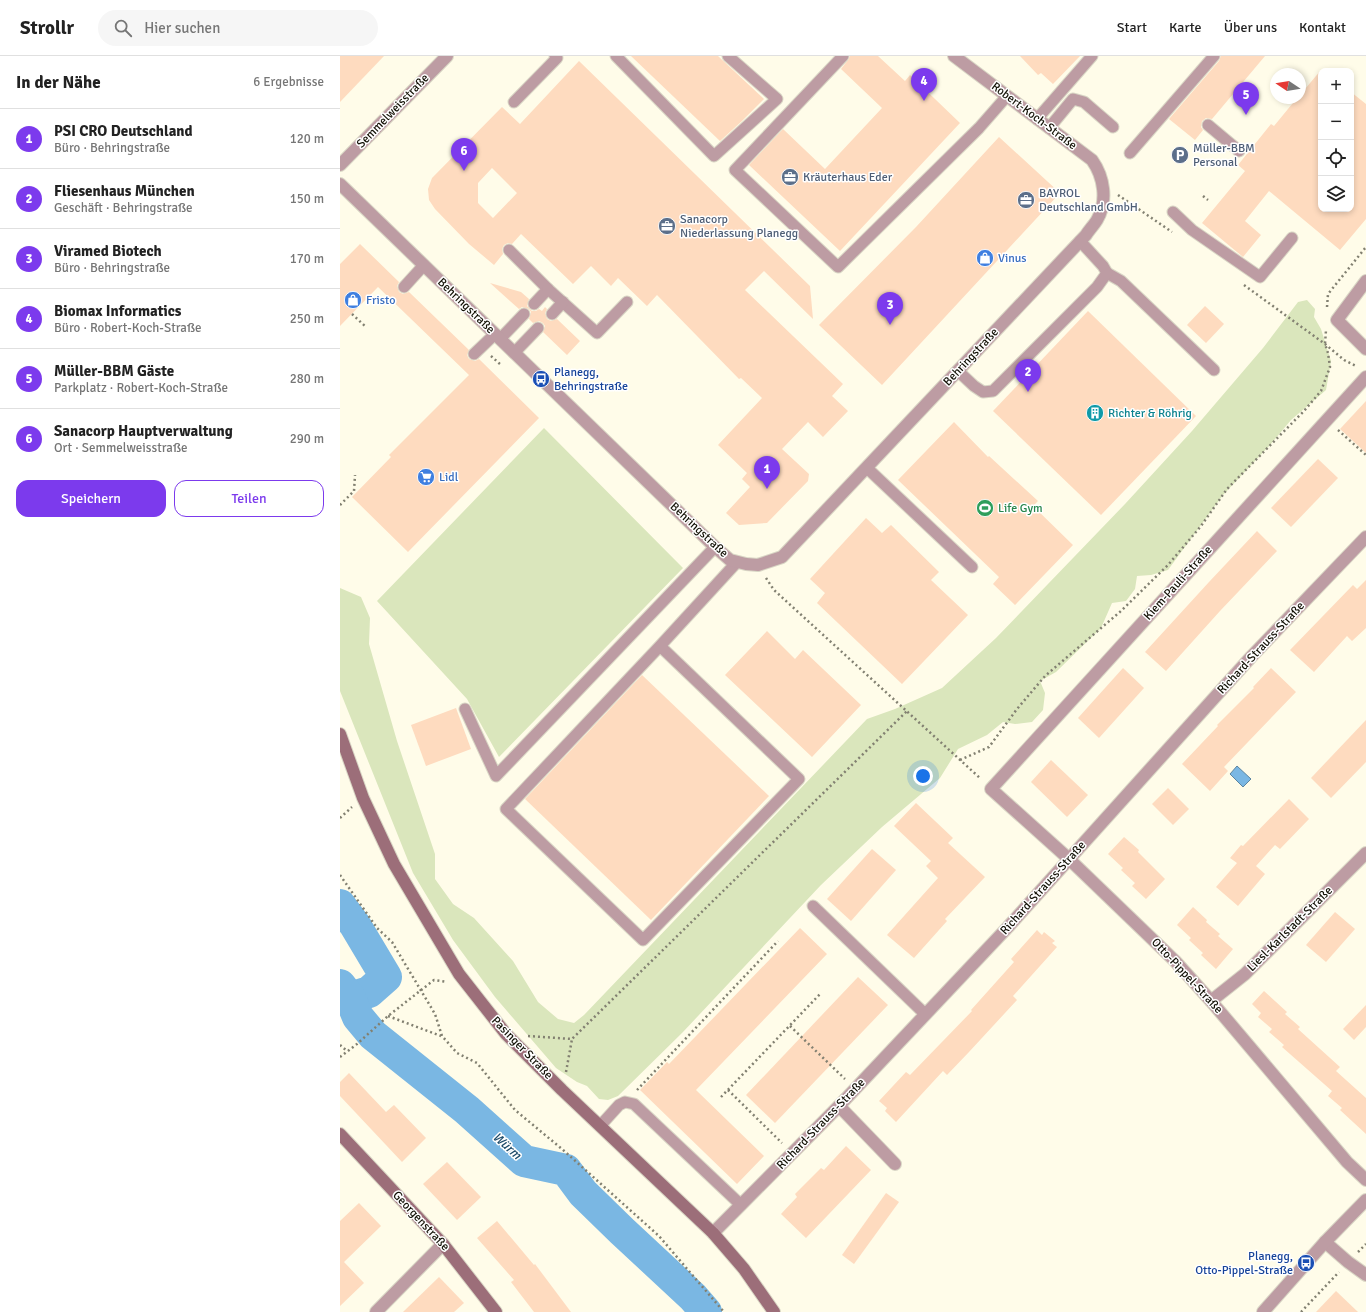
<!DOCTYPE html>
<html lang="de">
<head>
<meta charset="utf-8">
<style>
	:root { --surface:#fff; --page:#f6f6f6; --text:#222; --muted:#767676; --line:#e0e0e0; --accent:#7c3aed }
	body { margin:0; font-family:Signika,sans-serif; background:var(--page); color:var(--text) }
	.controls { position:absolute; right:12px; top:12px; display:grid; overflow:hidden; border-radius:8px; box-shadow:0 2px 6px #0003 }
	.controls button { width:36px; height:36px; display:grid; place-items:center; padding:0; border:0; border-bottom:1px solid var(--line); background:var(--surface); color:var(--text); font:20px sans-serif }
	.compass { position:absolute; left:930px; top:12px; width:36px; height:36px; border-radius:50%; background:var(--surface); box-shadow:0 2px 6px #0003; rotate:282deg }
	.you { position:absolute; left:583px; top:720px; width:14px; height:14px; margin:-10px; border:3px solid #fff; border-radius:50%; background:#1a73e8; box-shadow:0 0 0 6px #1a73e833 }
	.badge { display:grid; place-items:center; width:26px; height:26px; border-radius:50%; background:var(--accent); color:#fff; font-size:13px; font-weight:700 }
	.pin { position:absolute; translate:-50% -33px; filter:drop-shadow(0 1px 2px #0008) }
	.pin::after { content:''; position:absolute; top:21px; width:14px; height:12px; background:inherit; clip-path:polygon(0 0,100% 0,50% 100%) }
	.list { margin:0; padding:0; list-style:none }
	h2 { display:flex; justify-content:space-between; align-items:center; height:52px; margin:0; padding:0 16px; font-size:17px }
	h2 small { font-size:13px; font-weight:400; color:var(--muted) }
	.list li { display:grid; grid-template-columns:26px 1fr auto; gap:12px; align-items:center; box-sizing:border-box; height:60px; padding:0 16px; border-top:1px solid var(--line) }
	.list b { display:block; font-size:15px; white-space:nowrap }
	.list p { margin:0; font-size:13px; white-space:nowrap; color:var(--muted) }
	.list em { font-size:13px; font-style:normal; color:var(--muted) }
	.actions { display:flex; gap:8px; padding:12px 16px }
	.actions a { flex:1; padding:9px 0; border:1px solid var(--accent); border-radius:12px; text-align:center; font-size:14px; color:var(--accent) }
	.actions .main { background:var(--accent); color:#fff }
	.icon { flex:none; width:22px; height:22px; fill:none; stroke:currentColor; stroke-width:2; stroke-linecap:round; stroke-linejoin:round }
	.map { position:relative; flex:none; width:1026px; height:1256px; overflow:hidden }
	header { display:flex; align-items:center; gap:24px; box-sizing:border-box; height:56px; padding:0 20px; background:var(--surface); border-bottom:1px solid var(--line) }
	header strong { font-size:19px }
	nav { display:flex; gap:22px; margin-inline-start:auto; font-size:14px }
	.search { width:280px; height:36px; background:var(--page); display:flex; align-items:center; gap:10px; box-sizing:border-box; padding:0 14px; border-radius:22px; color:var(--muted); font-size:15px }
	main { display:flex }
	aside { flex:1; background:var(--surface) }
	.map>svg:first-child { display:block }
	.green { fill:#dae6bc }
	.water { fill:#7ab7e3; stroke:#5b85a1 }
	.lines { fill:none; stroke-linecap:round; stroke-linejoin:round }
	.river { stroke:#7ab7e3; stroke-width:32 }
	.building { fill:#fedbbf; fill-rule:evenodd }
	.lane-casing { stroke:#d9d6c5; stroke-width:13 }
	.street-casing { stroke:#d9d6c5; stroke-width:14 }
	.secondary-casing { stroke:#d9d6c5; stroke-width:14 }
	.path { stroke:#828071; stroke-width:2.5; stroke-dasharray:2 3; stroke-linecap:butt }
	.lane { stroke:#bd9ca3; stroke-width:11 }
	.street { stroke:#bd9ca3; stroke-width:12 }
	.secondary { stroke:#9c6e79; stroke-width:12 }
	.labels { text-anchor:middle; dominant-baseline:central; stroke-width:3; stroke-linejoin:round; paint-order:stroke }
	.street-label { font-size:12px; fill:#131106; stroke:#fff }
	.service-label { font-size:12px; fill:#4e5e75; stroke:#fff; text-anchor:start }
	.shop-label { font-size:12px; fill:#366cbe; stroke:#fff; text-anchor:start }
	.transit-label { font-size:12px; fill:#164399; stroke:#fff; text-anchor:start }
	.culture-label { font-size:12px; fill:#0d838f; stroke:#fff; text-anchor:start }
	.leisure-label { font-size:12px; fill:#27864d; stroke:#fff; text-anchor:start }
	.water-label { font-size:13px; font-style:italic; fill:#1d4b6a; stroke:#fff }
</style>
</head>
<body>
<header>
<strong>Strollr</strong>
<div class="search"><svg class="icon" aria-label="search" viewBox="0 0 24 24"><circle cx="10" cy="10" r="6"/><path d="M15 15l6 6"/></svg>Hier suchen</div>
<nav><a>Start</a><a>Karte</a><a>Über uns</a><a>Kontakt</a></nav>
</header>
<main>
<aside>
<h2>In der Nähe<small>6 Ergebnisse</small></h2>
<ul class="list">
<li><span class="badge">1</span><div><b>PSI CRO Deutschland</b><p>Büro · Behringstraße</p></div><em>120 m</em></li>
<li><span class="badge">2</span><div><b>Fliesenhaus München</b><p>Geschäft · Behringstraße</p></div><em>150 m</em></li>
<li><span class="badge">3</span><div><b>Viramed Biotech</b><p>Büro · Behringstraße</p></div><em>170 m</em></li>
<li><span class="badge">4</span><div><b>Biomax Informatics</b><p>Büro · Robert-Koch-Straße</p></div><em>250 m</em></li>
<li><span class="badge">5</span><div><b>Müller-BBM Gäste</b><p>Parkplatz · Robert-Koch-Straße</p></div><em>280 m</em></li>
<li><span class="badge">6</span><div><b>Sanacorp Hauptverwaltung</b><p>Ort · Semmelweisstraße</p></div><em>290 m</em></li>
</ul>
<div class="actions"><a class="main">Speichern</a><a>Teilen</a></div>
</aside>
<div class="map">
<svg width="1026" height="1256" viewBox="0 0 1026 1256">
	<rect width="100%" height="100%" fill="#fffce9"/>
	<!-- green -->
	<g class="green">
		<path d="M967 244 975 253 974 261 981 273 990 302 991 305 986 334 951 364 930 389 883 439 828 514 811 519 797 520 795 533 786 545 772 547 761 572 716 616 700 625 705 637 703 654 692 666 675 668 663 666 647 679 618 693 600 722 542 771 481 829 343 976 278 1040 268 1044 259 1043 247 1030 237 1026 216 1012 155 941 113 884 73 817 0 635V532L21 541 30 562 29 588 57 685 95 798V823L113 848 134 862 173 905 198 946 218 963 234 967 244 959 527 663 555 653 602 632 656 582 785 448 852 375 923 292 958 246Z"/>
		<path d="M204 372 343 512 159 701 127 643 37 545Z"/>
	</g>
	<!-- water -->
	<path class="water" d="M897 710 911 723 903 731 890 718Z"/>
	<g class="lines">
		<!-- river -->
		<g class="river">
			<path d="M0 849 15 869 46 921 29 936 10 942"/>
			<path d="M0 929 10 942 18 961 33 979 127 1054 184 1105 226 1114 243 1137 282 1175 353 1241 366 1256"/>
		</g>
	</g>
	<!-- building -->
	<g class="building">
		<path d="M0 0H44L0 46Z"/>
		<path d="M291 0H378L424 43 402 65 380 85Z"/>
		<path d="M510 0H538L565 25 570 19 620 67 500 195 409 109 443 73 485 113 542 52 501 13 508 4Z"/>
		<path d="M680 0H740L713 28 701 17 698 19Z"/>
		<path d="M881 0H925L872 63 866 62 862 65 861 71 863 74 855 84 829 63 879 5Z"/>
		<path d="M239 5 470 230 473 263 424 215 405 234 503 328 492 340 508 355 483 381 468 366 442 393 469 418 468 425 427 467 399 469 386 457 410 431 402 423 407 417 378 389 422 342 401 322 399 323 317 239 307 250 278 222 271 230 251 210 233 228 181 178 172 188 168 187 164 189 162 193 163 198 154 209 129 188 95 153 89 144 88 133 92 122 162 51 180 68ZM152 112 177 137 153 162 138 147V127Z"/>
		<path d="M981 14V153H1011V36L1026 48V163L1000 194 929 135 905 165 921 179 903 201 862 167 905 115 898 109 931 68 934 70 957 42H960V39Z"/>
		<path d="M659 81 720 137 542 329 479 269 576 171Z"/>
		<path d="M20 188 59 226 57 230 59 236 63 238 69 236 129 294 127 299 129 303 135 305 139 303 199 362 68 496 12 441 51 401 49 399 129 319 38 231 0 270V208Z"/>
		<path d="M150 227 181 236 189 243 187 250 192 255H196L199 253 202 255 205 251 207 253 205 257 207 263 211 265 217 263 240 285 227 299 203 276 205 270 203 267 199 265 193 267 189 263 191 256 189 253 182 251 179 253Z"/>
		<path d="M865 250 884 268 866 287 847 269Z"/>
		<path d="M748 255 856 360 761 459 653 355Z"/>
		<path d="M1026 345V397L1000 373Z"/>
		<path d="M614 366 648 401 649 400 698 445 693 450 733 489 675 549 653 528 659 521 558 424Z"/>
		<path d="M978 403 998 422 951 471 931 452Z"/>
		<path d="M526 462 542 477 551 469 599 516 591 524 628 559 562 628 477 547 485 537 470 523Z"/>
		<path d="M917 475 937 495 880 555 826 615 805 596 869 526Z"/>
		<path d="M1026 524V572L1012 585 1007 580 974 616 950 594 1013 529 1017 533Z"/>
		<path d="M427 575 455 603 463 594 521 649 472 701 385 619Z"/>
		<path d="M783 612 804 632 759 682 738 662Z"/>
		<path d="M931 612 956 636 884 711 888 715 870 735 842 708 878 670 877 669 914 632 913 631Z"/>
		<path d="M302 619 429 740 311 864 185 743Z"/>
		<path d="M116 652 131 693 86 710 71 669Z"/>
		<path d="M1026 664V706L991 742 971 722Z"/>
		<path d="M711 704 748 739 727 761 691 726Z"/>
		<path d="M828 732 849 753 833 769 812 748Z"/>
		<path d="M949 743 969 763 940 793 935 789 916 810 925 818 898 850 876 831 897 807 890 802 901 789 903 790Z"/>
		<path d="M576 747 613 782 608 787 645 821 605 863 607 865 574 902 547 879 598 822 586 810 591 805 554 770Z"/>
		<path d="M784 781 799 794 798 796 825 823 806 843 792 830 795 827 781 814 783 812 768 798Z"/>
		<path d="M532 793 556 814 511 865 487 843Z"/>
		<path d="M853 851 867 864 866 866 880 878 878 880 893 893 876 913 861 899 863 897 849 884 851 882 837 869Z"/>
		<path d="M995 856 1015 873 986 906 966 889Z"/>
		<path d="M460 872 487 898 356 1034 424 1100 397 1128 300 1034 327 1006 329 1008Z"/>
		<path d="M697 874 702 879 704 876 715 885 712 887 717 891 673 940 677 944 629 996 607 1019 603 1015 556 1066 545 1055 547 1052 539 1045 566 1016 570 1019 632 955 631 954 674 906 671 903Z"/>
		<path d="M518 921 548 949 435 1067 406 1039Z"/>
		<path d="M924 935 947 956 945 958 960 971 958 973 1000 1011 996 1015 1026 1042V1078L1000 1054 1002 1052 988 1040 992 1035 942 991 944 989 929 976 932 973 918 961 921 957 912 948Z"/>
		<path d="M1026 949V971L1014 984 1003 973Z"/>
		<path d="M9 1017 46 1056 54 1049 86 1082 62 1106 0 1040V1026Z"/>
		<path d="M506 1090 531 1114 466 1182 441 1158 457 1141 455 1138 481 1112 484 1114Z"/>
		<path d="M107 1106 141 1141 117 1164 83 1128Z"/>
		<path d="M546 1137 559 1146 514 1208 502 1199Z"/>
		<path d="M19 1147 41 1170 4 1206 24 1227 0 1250V1165Z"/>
		<path d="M157 1165 194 1209 195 1208 231 1256H194L171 1226 174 1224 137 1182Z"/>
		<path d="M99 1221 124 1247 114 1256H63Z"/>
		<path d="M996 1235 1018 1256H976Z"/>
	</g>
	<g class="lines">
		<defs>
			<g id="lane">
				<path d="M276 0 374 100 437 43 388 0"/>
				<path d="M503 0 395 114 498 211 639 72 667 40"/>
				<path d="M174 46 217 2 215 0"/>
				<path d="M697 63 752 0"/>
				<path d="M868 69 899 95"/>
				<path d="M709 72 733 43 744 46 773 71"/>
				<path d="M790 97 874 0"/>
				<path d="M833 156 852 174 920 221 952 182"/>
				<path d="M169 194 208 233 194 248"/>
				<path d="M767 217 781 225 874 314"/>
				<path d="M64 231 84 209"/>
				<path d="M208 233 257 277 287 246"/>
				<path d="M212 258 223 246"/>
				<path d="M160 283 184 258"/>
				<path d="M174 297 198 272"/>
				<path d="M134 298 155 278"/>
				<path d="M618 315 634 330 643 336 653 335 757 231 767 217 763 210 740 185"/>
				<path d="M527 412 632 511"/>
				<path d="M320 590 459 723 303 884 166 753 320 590 397 506"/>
				<path d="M125 653 156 720 375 491"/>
				<path d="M473 850 585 958"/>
				<path d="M260 1070 279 1049 285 1046 294 1048 401 1149"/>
			</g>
			<g id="street">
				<path d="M0 109 107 0"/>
				<path d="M0 128 375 491 390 504 406 508 418 509 442 501 746 179C749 174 754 169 757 164 768 145 764 121 752 104L614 0"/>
				<path d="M1026 225 997 264 1026 293"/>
				<path d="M1026 321 651 733 729 803 835 905 871 945 1007 1106 1026 1124"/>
				<path d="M871 945 905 918 1026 797"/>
				<path d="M499 1050 555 1108"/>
				<path d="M373 1177 499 1050 668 871 911 601 1026 481"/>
				<path d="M985 1186 1008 1206 1026 1219"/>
				<path d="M36 1256 103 1188"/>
				<path d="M923 1256 985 1186 1026 1144"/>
			</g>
			<g id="secondary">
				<path d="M0 678 23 742 54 808 119 918 166 978 222 1034 373 1177 404 1213 434 1256"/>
				<path d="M0 1078 103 1188 156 1256"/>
			</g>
		</defs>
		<!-- lane casing -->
		<use href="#lane" class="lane-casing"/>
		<!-- street casing -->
		<use href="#street" class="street-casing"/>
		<!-- secondary casing -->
		<use href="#secondary" class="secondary-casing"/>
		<!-- path -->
		<g class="path">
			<path d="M778 139 832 176"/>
			<path d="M863 140 868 144"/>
			<path d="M904 229 985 288 1004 304 1016 310"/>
			<path d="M987 251 988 238 1026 191"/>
			<path d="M12 258 26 271"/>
			<path d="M151 300 161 309"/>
			<path d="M998 374 1026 399"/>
			<path d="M0 449 14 435 15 419"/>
			<path d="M426 522 434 534 641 723"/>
			<path d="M620 704 649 691 677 653 705 620 781 555 828 509 861 470 887 433 964 355 981 335 990 311 988 297 985 288 986 274"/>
			<path d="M0 762 12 751"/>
			<path d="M0 819 37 872 52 886 95 958 102 980 117 997 137 1007 175 1054 222 1093 319 1180 384 1256"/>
			<path d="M48 960 101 980"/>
			<path d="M450 970 505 1023"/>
			<path d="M188 980 232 983 567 655"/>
			<path d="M0 989 7 995"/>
			<path d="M0 1001 17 988 48 960 94 924 107 926"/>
			<path d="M226 1016 232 983"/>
			<path d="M297 1034 438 885"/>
			<path d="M388 1034 442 1087"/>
			<path d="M381 1041 481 937"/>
			<path d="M1018 1196 1026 1188"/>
			<path d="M961 1256 999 1216"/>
		</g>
		<!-- lane -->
		<use href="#lane" class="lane"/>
		<!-- street -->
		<use href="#street" class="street"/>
		<!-- secondary -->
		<use href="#secondary" class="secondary"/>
	</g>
	<!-- icons -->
	<defs>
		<symbol id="parking-disc" viewBox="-11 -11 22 22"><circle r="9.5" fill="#5c6f8a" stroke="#fff"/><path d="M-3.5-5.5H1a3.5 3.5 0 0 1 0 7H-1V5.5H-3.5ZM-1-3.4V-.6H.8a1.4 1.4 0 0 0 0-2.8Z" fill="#fff"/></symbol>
		<symbol id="office-disc" viewBox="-11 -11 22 22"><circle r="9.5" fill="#5c6f8a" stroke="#fff"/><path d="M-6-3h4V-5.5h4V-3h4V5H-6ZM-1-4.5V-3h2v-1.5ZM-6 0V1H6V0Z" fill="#fff"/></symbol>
		<symbol id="shop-disc" viewBox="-11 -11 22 22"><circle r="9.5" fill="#3f7fe0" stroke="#fff"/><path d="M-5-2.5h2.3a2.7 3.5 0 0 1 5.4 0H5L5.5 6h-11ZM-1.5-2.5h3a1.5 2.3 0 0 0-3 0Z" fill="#fff"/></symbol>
		<symbol id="bus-disc" viewBox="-11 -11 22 22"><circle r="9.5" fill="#1a4fb4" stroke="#fff"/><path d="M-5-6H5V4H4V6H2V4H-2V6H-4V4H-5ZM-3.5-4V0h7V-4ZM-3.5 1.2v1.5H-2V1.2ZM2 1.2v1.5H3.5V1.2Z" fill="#fff"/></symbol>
		<symbol id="building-disc" viewBox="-11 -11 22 22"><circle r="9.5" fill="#0f9aa8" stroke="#fff"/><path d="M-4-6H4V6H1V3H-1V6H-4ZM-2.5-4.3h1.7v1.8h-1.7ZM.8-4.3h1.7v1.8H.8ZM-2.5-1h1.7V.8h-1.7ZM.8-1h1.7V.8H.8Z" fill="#fff"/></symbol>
		<symbol id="supermarket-disc" viewBox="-11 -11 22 22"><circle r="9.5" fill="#3f7fe0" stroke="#fff"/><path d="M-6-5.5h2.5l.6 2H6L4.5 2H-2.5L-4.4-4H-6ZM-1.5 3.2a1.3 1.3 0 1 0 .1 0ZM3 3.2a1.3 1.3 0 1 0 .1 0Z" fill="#fff"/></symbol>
		<symbol id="stadium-disc" viewBox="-11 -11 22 22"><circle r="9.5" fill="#2e9e5b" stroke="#fff"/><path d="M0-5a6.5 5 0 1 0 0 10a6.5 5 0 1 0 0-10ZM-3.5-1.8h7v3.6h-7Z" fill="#fff"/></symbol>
	</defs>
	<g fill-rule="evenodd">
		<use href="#parking-disc" x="830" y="89" width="20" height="20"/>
		<use href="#office-disc" x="440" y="111" width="20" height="20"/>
		<use href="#office-disc" x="676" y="134" width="20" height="20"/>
		<use href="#office-disc" x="317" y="160" width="20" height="20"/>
		<use href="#shop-disc" x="635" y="192" width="20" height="20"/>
		<use href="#shop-disc" x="3" y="234" width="20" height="20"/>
		<use href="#bus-disc" x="191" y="313" width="20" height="20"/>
		<use href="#building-disc" x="745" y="347" width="20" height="20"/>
		<use href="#supermarket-disc" x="76" y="411" width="20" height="20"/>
		<use href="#stadium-disc" x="635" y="442" width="20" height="20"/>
		<use href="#bus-disc" x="956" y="1197" width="20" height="20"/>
	</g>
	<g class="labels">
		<!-- street labels -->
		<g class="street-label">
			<text transform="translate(53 55) rotate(-46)">Semmelweisstraße</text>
			<text transform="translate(694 60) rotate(37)">Robert-Koch-Straße</text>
			<text transform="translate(126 250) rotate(44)">Behringstraße</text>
			<text transform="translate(631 301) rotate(-47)">Behringstraße</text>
			<text transform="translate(359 474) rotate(43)">Behringstraße</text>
			<text transform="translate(838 527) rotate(-48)">Kiem-Pauli-Straße</text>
			<text transform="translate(921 592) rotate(-47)">Richard-Strauss-Straße</text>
			<text transform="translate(703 832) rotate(-48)">Richard-Strauss-Straße</text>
			<text transform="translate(950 873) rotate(-45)">Liesl-Karlstadt-Straße</text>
			<text transform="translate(847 920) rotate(47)">Otto-Pippel-Straße</text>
			<text transform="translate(182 992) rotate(46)">Pasinger Straße</text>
			<text transform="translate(481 1068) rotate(-46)">Richard-Strauss-Straße</text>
			<text transform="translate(81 1165) rotate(47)">Georgenstraße</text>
		</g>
		<!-- service labels -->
		<g class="service-label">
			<text x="853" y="92">Müller-BBM<tspan x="853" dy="14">Personal</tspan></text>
			<text x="463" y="121">Kräuterhaus Eder</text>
			<text x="699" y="137">BAYROL<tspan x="699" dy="14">Deutschland GmbH</tspan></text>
			<text x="340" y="163">Sanacorp<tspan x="340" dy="14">Niederlassung Planegg</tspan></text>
		</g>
		<!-- shop labels -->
		<g class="shop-label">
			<text x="658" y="202">Vinus</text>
			<text x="26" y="244">Fristo</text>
			<text x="99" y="421">Lidl</text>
		</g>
		<!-- transit labels -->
		<g class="transit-label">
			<text x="214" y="316">Planegg,<tspan x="214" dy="14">Behringstraße</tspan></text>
			<text x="953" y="1200" text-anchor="end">Planegg,<tspan x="953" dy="14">Otto-Pippel-Straße</tspan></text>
		</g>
		<!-- culture labels -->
		<g class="culture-label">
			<text x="768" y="357">Richter &amp; Röhrig</text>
		</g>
		<!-- leisure labels -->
		<g class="leisure-label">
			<text x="658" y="452">Life Gym</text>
		</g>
		<!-- water labels -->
		<g class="water-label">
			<text transform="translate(167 1090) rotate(42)">Würm</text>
		</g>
	</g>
</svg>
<div class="controls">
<button>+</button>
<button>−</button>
<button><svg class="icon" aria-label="locate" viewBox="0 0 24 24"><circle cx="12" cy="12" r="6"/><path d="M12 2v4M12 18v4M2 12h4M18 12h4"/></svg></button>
<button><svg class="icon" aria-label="layers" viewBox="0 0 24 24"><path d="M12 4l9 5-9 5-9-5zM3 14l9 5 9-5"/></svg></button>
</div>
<svg class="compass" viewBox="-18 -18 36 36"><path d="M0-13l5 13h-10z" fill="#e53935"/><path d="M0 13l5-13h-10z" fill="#767676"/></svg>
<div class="you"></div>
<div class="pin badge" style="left:427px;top:433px">1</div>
<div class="pin badge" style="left:688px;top:336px">2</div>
<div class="pin badge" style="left:550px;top:269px">3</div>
<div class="pin badge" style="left:584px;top:45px">4</div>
<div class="pin badge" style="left:906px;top:59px">5</div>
<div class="pin badge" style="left:124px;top:115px">6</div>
</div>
</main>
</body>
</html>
